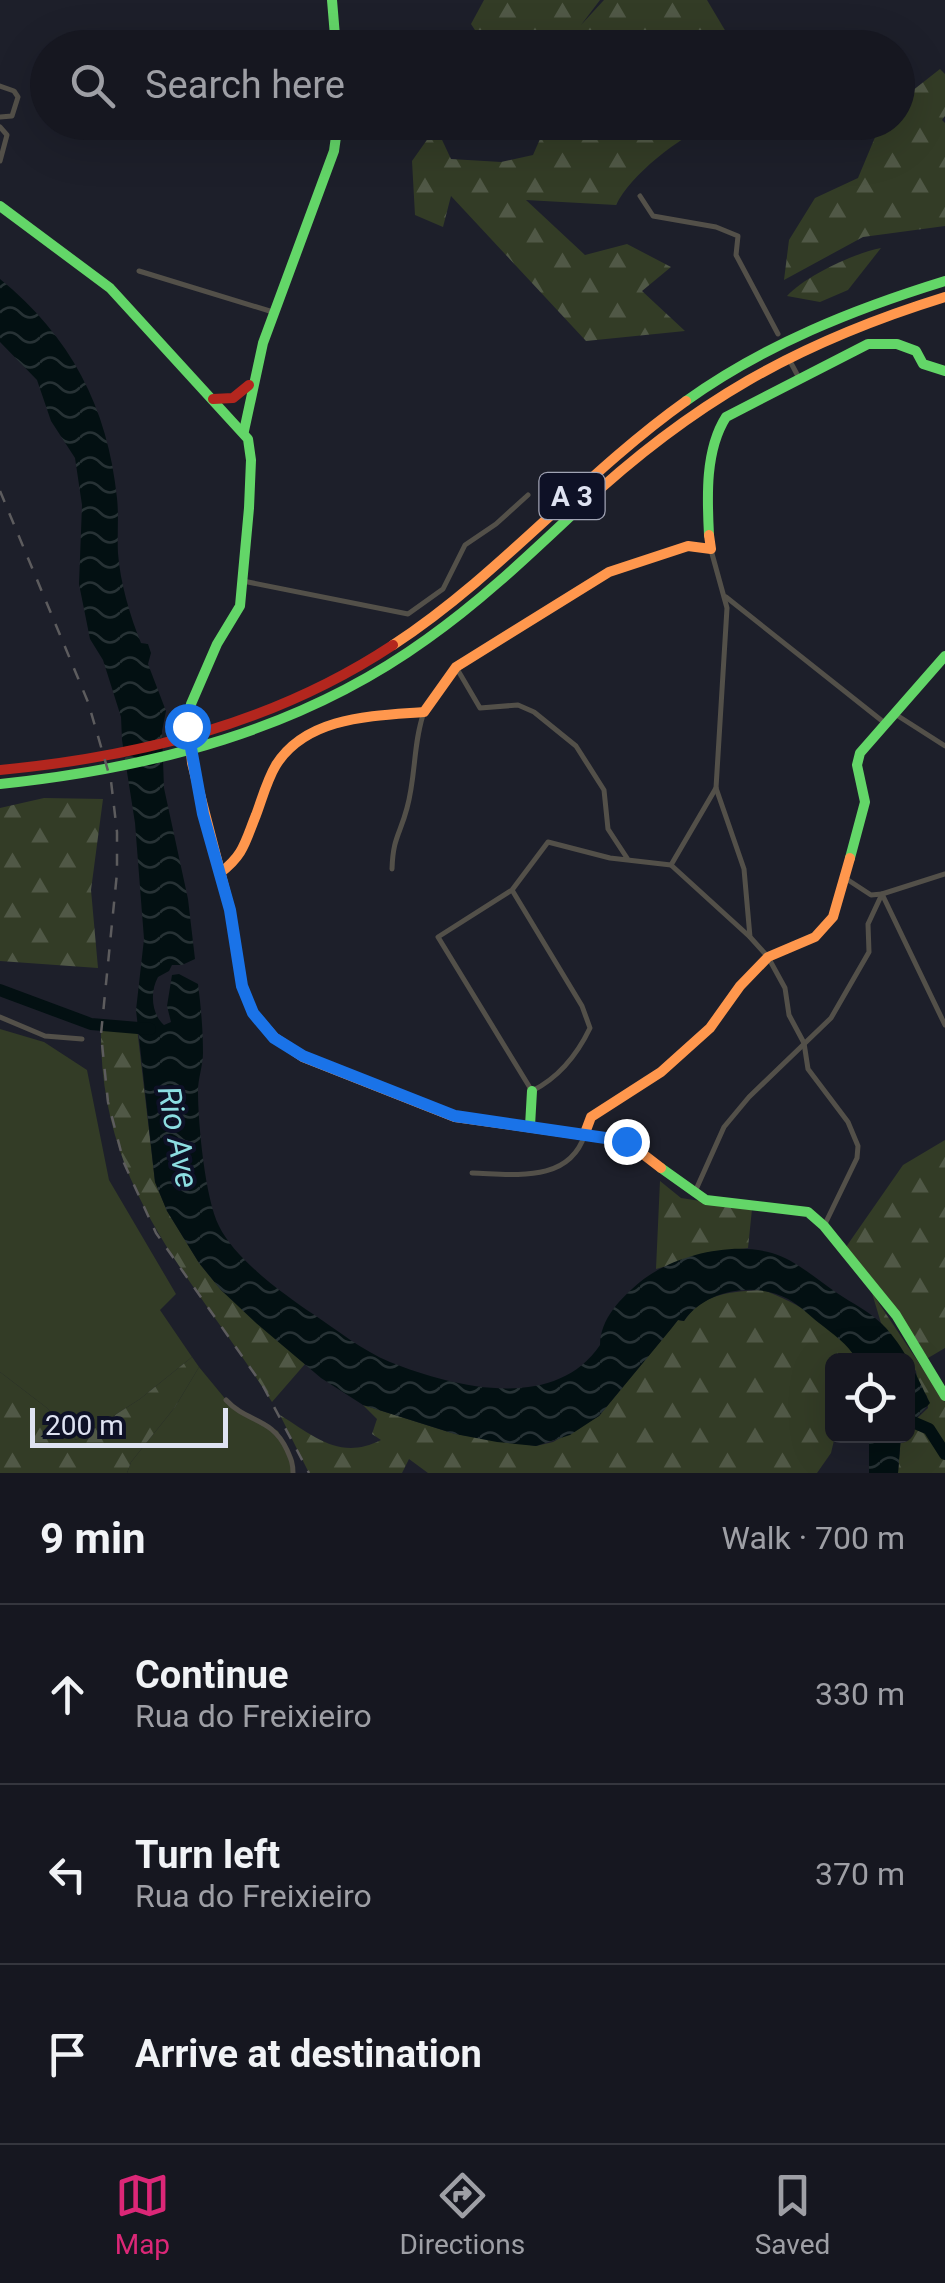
<!DOCTYPE html>
<html lang="en">
<head>
<meta charset="utf-8">
<style>
	:root { --surface:#161720; --page:#1f2029; --text:#f1f3f6; --muted:#9e9fa5; --line:#35363e; --accent:#db2777 }
	body { margin:0; font-family:Roboto,sans-serif; background:var(--page); color:var(--text) }
	.controls { position:absolute; right:30px; bottom:30px; display:grid; overflow:hidden; border-radius:15px; box-shadow:0 10px 40px #0002 }
	.controls button { width:90px; height:90px; display:grid; place-items:center; padding:0; border:0; border-bottom:2px solid var(--line); background:var(--surface); color:var(--text); font:50px sans-serif }
	.scale { position:absolute; left:30px; bottom:25px; width:198px; box-sizing:border-box; padding-left:10px; border:5px solid #dee2f1; border-top:0; font-size:28px; line-height:35px; white-space:nowrap; color:#dee2f1; -webkit-text-stroke:8px #0e1126; paint-order:stroke }
	.stop { position:absolute; width:30px; height:30px; margin:-22px; border:8px solid #1a73e8; border-radius:50%; background:#fff }
	.stop.end { background:#1a73e8; border-color:#fff; box-shadow:0 2px 10px #0008 }
	.list { margin:0; padding:0; list-style:none }
	h2 { display:flex; justify-content:space-between; align-items:center; height:130px; margin:0; padding:0 40px; font-size:42px }
	h2 small { font-size:32px; font-weight:400; color:var(--muted) }
	.list li { display:grid; grid-template-columns:65px 1fr auto; gap:30px; align-items:center; box-sizing:border-box; height:180px; padding:0 40px; border-top:2px solid var(--line) }
	.list b { display:block; font-size:38px; white-space:nowrap }
	.list p { margin:0; font-size:32px; white-space:nowrap; color:var(--muted) }
	.list em { font-size:32px; font-style:normal; color:var(--muted) }
	.icon { flex:none; width:55px; height:55px; fill:none; stroke:currentColor; stroke-width:2; stroke-linecap:round; stroke-linejoin:round }
	.map { position:relative; flex:none; width:945px; height:1473px; overflow:hidden }
	.search { position:absolute; background:var(--surface); box-shadow:0 10px 40px #0002; left:30px; right:30px; top:30px; height:110px; display:flex; align-items:center; gap:25px; box-sizing:border-box; padding:0 35px; border-radius:55px; color:var(--muted); font-size:38px }
	.sheet { height:670px; background:var(--surface) }
	nav { display:flex; justify-content:space-around; align-items:center; box-sizing:border-box; height:140px; border-top:2px solid var(--line); background:var(--surface); font-size:28px; color:var(--muted) }
	nav a { display:grid; justify-items:center; gap:5px }
	nav .on { color:var(--accent) }
	.map>svg:first-child { display:block }
	.grass { fill:#333c26 }
	.forest { fill:url(#forest-firs) }
	.water { fill:url(#water-waves) }
	.lines { fill:none; stroke-linecap:round; stroke-linejoin:round }
	.river { stroke:#031012; stroke-width:12 }
	.street { stroke:#535049; stroke-width:5 }
	.fast { stroke:#63d668; stroke-width:10 }
	.slow { stroke:#ff974d; stroke-width:10 }
	.jam { stroke:#b3261e; stroke-width:10 }
	.rail { stroke:#5d5c5e; stroke-width:2.5; stroke-dasharray:12 12; stroke-linecap:butt }
	.route { stroke:#1a73e8; stroke-width:12 }
	.labels { text-anchor:middle; dominant-baseline:central; stroke-width:8; stroke-linejoin:round; paint-order:stroke }
	.shield { fill:#0e1126; stroke:#a0a3b4; stroke-width:2.5 }
	.shield-label { font-size:28px; font-weight:bold; fill:#dee2f1 }
	.water-label { font-size:32px; font-style:italic; fill:#8cdde1; stroke:#0e1126 }
</style>
</head>
<body>
<div class="map">
<svg width="945" height="1473" viewBox="0 0 945 1473">
	<defs>
		<pattern id="forest-firs" width="22" height="20" patternUnits="userSpaceOnUse" patternTransform="scale(2.5)"><rect width="22" height="20" fill="#333c26"/><path d="M5 1l3.5 6h-7zM16 11l3.5 6h-7z" fill="#505846"/></pattern>
		<pattern id="water-waves" width="16" height="10" patternUnits="userSpaceOnUse" patternTransform="scale(2.5)"><rect width="16" height="10" fill="#031012"/><path d="M0 5q4-4 8 0t8 0" fill="none" stroke="#273235"/></pattern>
	</defs>
	<rect width="100%" height="100%" fill="#1d1f2a"/>
	<!-- grass -->
	<g class="grass">
		<path d="M0 1029 44 1042 87 1070 109 1180 176 1294 160 1310 192 1357 140 1399 76 1440 47 1408 0 1372Z"/>
		<path d="M199 1367 232 1407 278 1431 293 1465V1473H127L131 1462 175 1407Z"/>
	</g>
	<!-- forest -->
	<g class="forest">
		<path d="M484 0H600L581 25 604 0H707L726 32 744 47H486L471 24Z"/>
		<path d="M940 69 945 74V116L942 120 945 123V226L863 237 784 280 789 240 815 198 858 178 881 123 898 122V102Z"/>
		<path d="M547 123H711C679 138 631 174 616 205L526 200 585 255 627 244 671 267 642 291 685 331 586 341 451 196 443 227 415 215 412 161 436 127 451 159 501 162 533 155Z"/>
		<path d="M881 248 848 290 820 302 787 296C805 276 855 253 881 248Z"/>
		<path d="M44 798 103 799 91 890 98 968 0 961V808Z"/>
		<path d="M101 1022 137 1028 155 1182 167 1211 199 1263 221 1290 305 1364 272 1402C191 1273 97 1189 101 1022Z"/>
		<path d="M945 1140V1348L928 1358 901 1317 846 1247 903 1165Z"/>
		<path d="M660 1181 681 1198 752 1209 748 1248 717 1252 656 1269Z"/>
		<path d="M763 1290C797 1302 839 1328 857 1360H832V1436H835L831 1453 817 1473H428L409 1459 402 1473H309L280 1415C314 1436 340 1461 381 1440L372 1434 377 1419 363 1405 455 1434 536 1446 553 1442 599 1416 678 1320 684 1321C704 1292 731 1292 763 1290Z"/>
		<path d="M872 1293 945 1402V1473H898L901 1436H908V1427L928 1408 927 1396 919 1387 916 1371 881 1323Z"/>
		<path d="M192 1357 199 1367 175 1407 131 1462 127 1473H0V1372L47 1408 76 1440 140 1399Z"/>
	</g>
	<!-- water -->
	<g class="water">
		<path d="M0 279C70 336 108 407 117 498 119 516 117 535 118 553 120 582 130 616 141 643L148 644 151 653 148 664 166 711 162 731 164 788 188 899 195 959 182 965H172L169 971 158 977C150 991 151 1014 164 1025L171 1022 167 1006 172 975 179 974 198 984C201 1007 203 1030 203 1053 203 1066 198 1078 198 1091 198 1123 205 1198 219 1226 235 1259 283 1294 313 1314 337 1330 363 1351 390 1362 455 1388 555 1412 600 1345 600 1319 621 1298 640 1282 672 1256 731 1241 772 1253 794 1259 818 1280 837 1293 852 1303 870 1312 882 1324 905 1347 916 1375 930 1403L908 1427V1360H857C847 1343 834 1335 819 1323 809 1315 799 1305 788 1299 755 1281 705 1290 684 1321L678 1320 671 1329 599 1416 570 1435 536 1446 497 1442 455 1434 363 1405 321 1378 256 1323 221 1290 199 1263 167 1211 155 1182 136 1010 144 939 135 823 122 740 121 717 103 660 90 639 79 584 82 505 75 458 51 421 37 380 0 342Z"/>
		<path d="M869 1436H901L898 1473H869Z"/>
	</g>
	<g class="lines">
		<!-- river -->
		<g class="river">
			<path d="M0 990 91 1024 150 1029"/>
			<path d="M908 1420 929 1429 945 1454"/>
		</g>
		<!-- street -->
		<g class="street">
			<path d="M0 86 14 91 18 97 12 116 0 117"/>
			<path d="M0 127 7 135 0 161"/>
			<path d="M640 196 653 216 716 227 738 236 736 255 778 334"/>
			<path d="M139 271 273 312"/>
			<path d="M791 363 799 378"/>
			<path d="M711 550 727 608 716 788 744 869 750 937 768 957 785 988 789 1015 804 1043 808 1069 848 1122 858 1146 857 1158 824 1226"/>
			<path d="M243 581 408 614 443 589 465 545 496 524 528 495"/>
			<path d="M726 597 886 724"/>
			<path d="M456 667 480 708 518 705 534 712 576 746 604 790 608 829 627 858"/>
			<path d="M895 714 945 746"/>
			<path d="M716 788 671 865 750 937"/>
			<path d="M392 869C393 837 400 835 407 808 416 776 413 743 424 712"/>
			<path d="M845 878 871 895 882 894 945 1025"/>
			<path d="M512 890 582 1006 590 1028C577 1055 560 1077 532 1091L438 937 512 890 548 842 610 858 671 865"/>
			<path d="M0 1017 45 1036 82 1039"/>
			<path d="M472 1173C514 1174 569 1184 585 1134"/>
			<path d="M694 1194 724 1127 749 1097 831 1018 869 952 868 924 882 894 945 874"/>
			<path d="M226 1400C247 1423 272 1417 287 1450 291 1459 293 1463 293 1473"/>
		</g>
		<!-- fast -->
		<g class="fast">
			<path d="M332 0 336 48"/>
			<path d="M0 206 110 288 248 439 251 460 249 508 240 606 217 644 191 704 188 718"/>
			<path d="M686 401C764 345 854 309 945 281"/>
			<path d="M244 431 263 343 334 151 338 122"/>
			<path d="M709 535C707 497 705 450 726 417L868 344H897L916 351 923 364 945 371"/>
			<path d="M0 784C153 768 301 730 427 639 481 601 529 555 577 510"/>
			<path d="M850 858 865 802 857 765 860 753 945 656"/>
			<path d="M530 1126 532 1091"/>
			<path d="M661 1168 706 1200 808 1212 824 1226 896 1315 945 1396"/>
		</g>
		<!-- slow -->
		<g class="slow">
			<path d="M577 510C691 403 796 343 945 297"/>
			<path d="M393 645C500 575 582 475 686 401"/>
			<path d="M188 718 192 763 230 910 242 986 253 1013 275 1038 303 1057 455 1117 626 1141 661 1168"/>
			<path d="M220 873C244 855 245 842 256 815 262 799 267 780 276 765 307 716 373 716 424 712L456 667 609 572 688 546 711 549 709 535"/>
			<path d="M585 1133 591 1117 661 1072 710 1028 740 986 768 957 815 937 833 917 850 858"/>
		</g>
		<!-- jam -->
		<g class="jam">
			<path d="M213 399 233 398 249 385"/>
			<path d="M0 770C139 757 275 723 393 645"/>
		</g>
		<!-- rail -->
		<path class="rail" d="M0 491 88 702 111 781 117 832V873L101 1034 108 1102 124 1163 156 1233 263 1386 309 1473"/>
	</g>
	<g class="lines">
		<!-- route -->
		<path class="route" d="M187 726 203 814 230 910 242 986 253 1013 274 1038 303 1056 455 1116 626 1141"/>
	</g>
	<g class="labels">
		<!-- shield labels -->
		<rect class="shield" x="539.5" y="473" width="65" height="46" rx="8"/>
		<g class="shield-label">
			<text x="572" y="496">A 3</text>
		</g>
		<!-- water labels -->
		<g class="water-label">
			<text transform="translate(178 1137) rotate(79)">Rio Ave</text>
		</g>
	</g>
</svg>
<div class="controls">
<button><svg class="icon" aria-label="locate" viewBox="0 0 24 24"><circle cx="12" cy="12" r="6"/><path d="M12 2v4M12 18v4M2 12h4M18 12h4"/></svg></button>
</div>
<div class="scale">200 m</div>
<div class="stop" style="left:187px;top:726px"></div>
<div class="stop end" style="left:626px;top:1141px"></div>
<div class="search"><svg class="icon" aria-label="search" viewBox="0 0 24 24"><circle cx="10" cy="10" r="6"/><path d="M15 15l6 6"/></svg>Search here</div>
</div>
<section class="sheet">
<h2>9 min<small>Walk · 700 m</small></h2>
<ul class="list">
<li><svg class="icon" aria-label="ahead" viewBox="0 0 24 24"><path d="M12 20V5M6 11l6-6 6 6"/></svg><div><b>Continue</b><p>Rua do Freixieiro</p></div><em>330 m</em></li>
<li><svg class="icon" aria-label="left" viewBox="0 0 24 24"><path d="M17 20v-9H6M10 6l-5 5 5 5"/></svg><div><b>Turn left</b><p>Rua do Freixieiro</p></div><em>370 m</em></li>
<li><svg class="icon" aria-label="arrive" viewBox="0 0 24 24"><path d="M6 21V4h12l-3 4 3 4H6"/></svg><div><b>Arrive at destination</b></div></li>
</ul>
</section>
<nav>
<a class="on"><svg class="icon" aria-label="map" viewBox="0 0 24 24"><path d="M3 6l6-2 6 2 6-2v14l-6 2-6-2-6 2zM9 4v14M15 6v14"/></svg>Map</a>
<a><svg class="icon" aria-label="directions" viewBox="0 0 24 24"><path d="M12 3l9 9-9 9-9-9zM9 14v-3h6M13 9l2 2-2 2"/></svg>Directions</a>
<a><svg class="icon" aria-label="saved" viewBox="0 0 24 24"><path d="M7 4h10v16l-5-4-5 4z"/></svg>Saved</a>
</nav>
</body>
</html>
